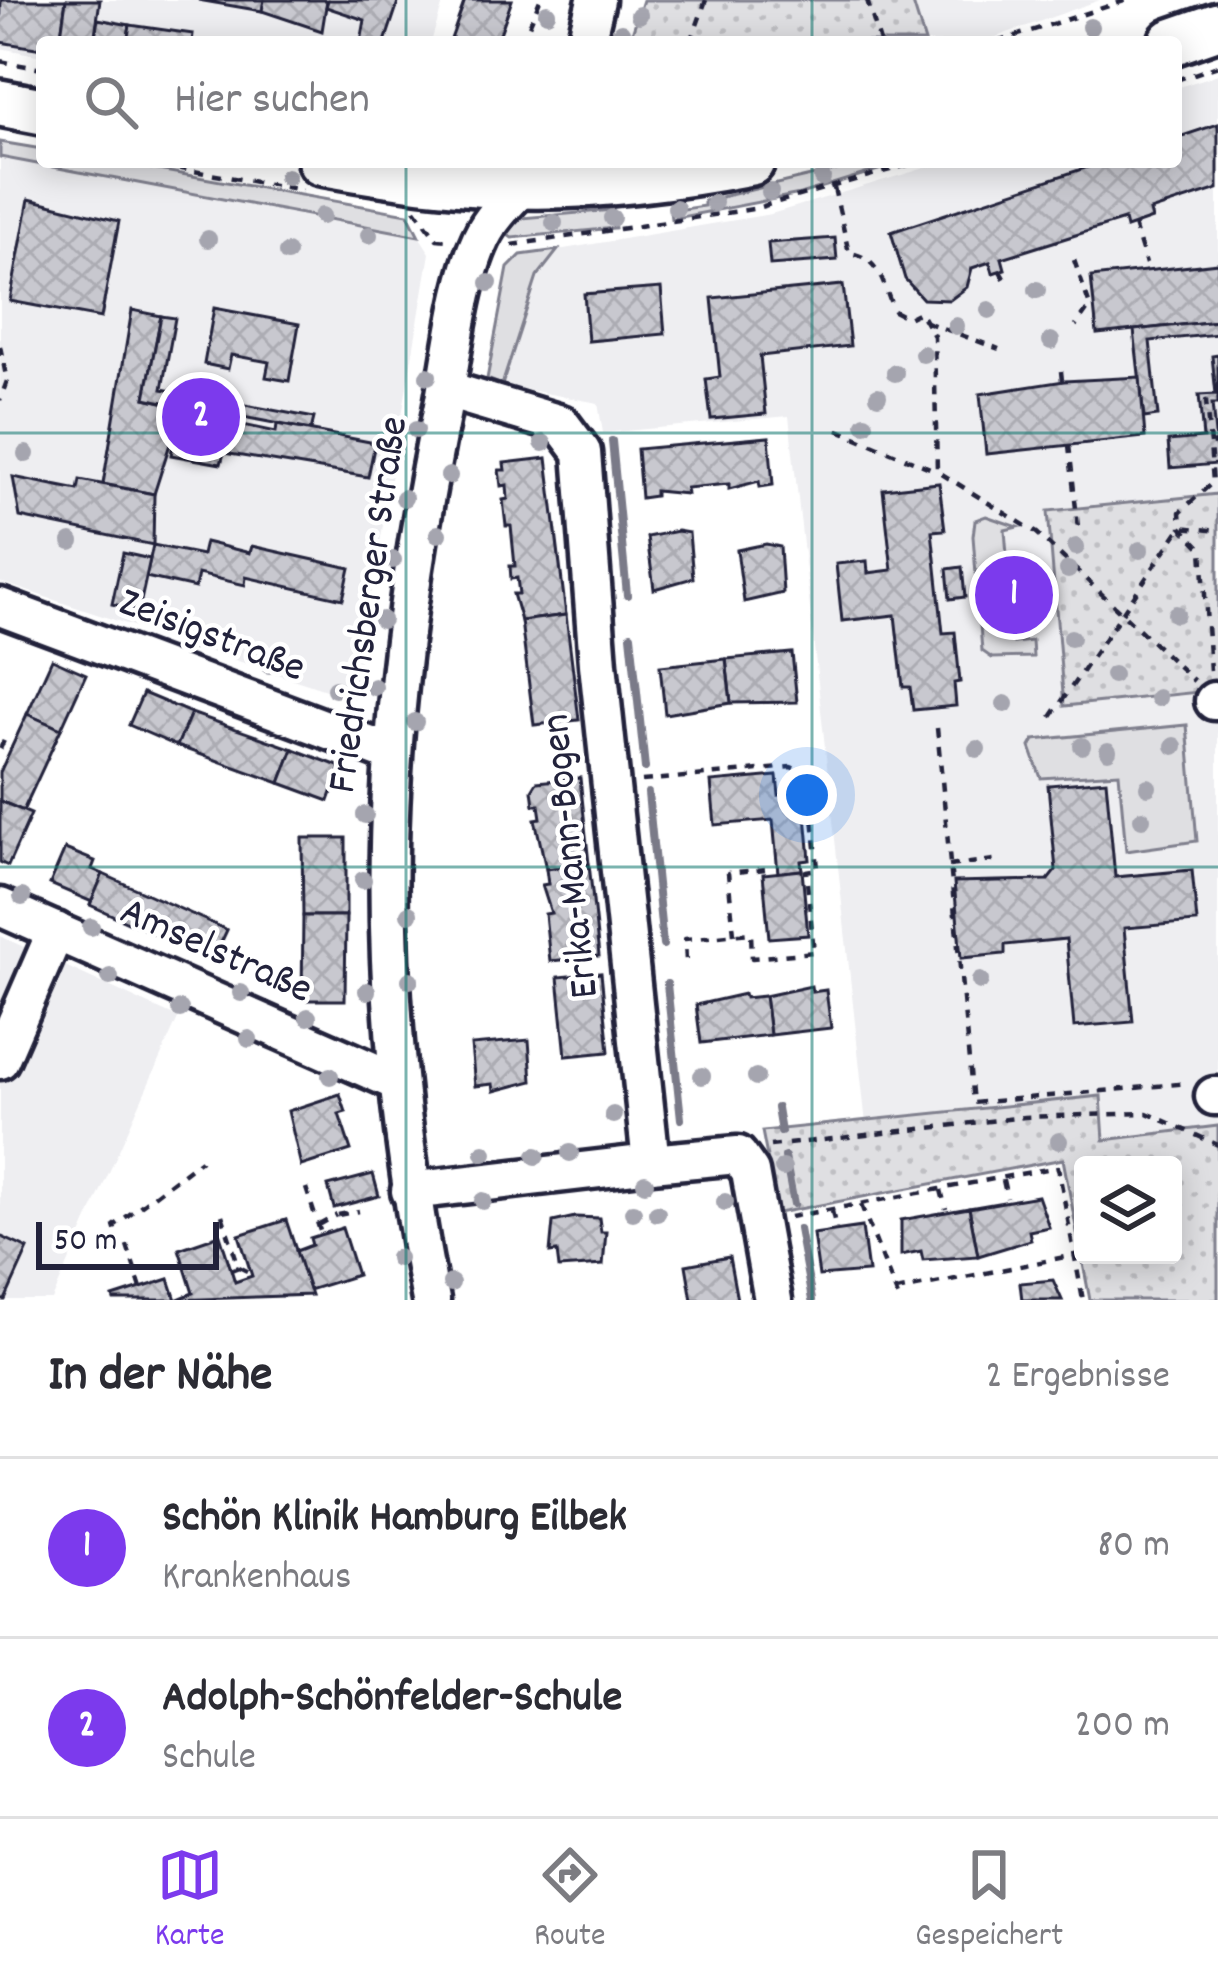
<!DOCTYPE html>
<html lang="de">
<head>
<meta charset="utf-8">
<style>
	:root { --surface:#fff; --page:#f7f7f7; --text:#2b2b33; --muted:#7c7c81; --line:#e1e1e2; --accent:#7c3aed }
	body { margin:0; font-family:Dekko,sans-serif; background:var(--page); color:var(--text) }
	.controls { position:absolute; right:36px; bottom:36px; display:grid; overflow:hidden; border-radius:12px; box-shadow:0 6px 30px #0003 }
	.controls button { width:108px; height:108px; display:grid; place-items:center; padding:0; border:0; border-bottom:3px solid var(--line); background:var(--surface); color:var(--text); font:60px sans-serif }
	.scale { position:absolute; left:36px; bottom:30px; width:183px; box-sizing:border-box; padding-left:12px; border:6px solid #22223b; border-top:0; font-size:33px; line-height:42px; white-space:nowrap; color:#22223b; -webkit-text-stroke:9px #fff; paint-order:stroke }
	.you { position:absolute; left:807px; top:795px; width:42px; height:42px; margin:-30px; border:9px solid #fff; border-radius:50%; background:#1a73e8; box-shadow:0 0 0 18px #1a73e833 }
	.badge { display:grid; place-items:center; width:78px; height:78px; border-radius:50%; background:var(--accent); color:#fff; font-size:39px; font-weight:700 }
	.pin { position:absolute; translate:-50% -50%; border:6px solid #fff; box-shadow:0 3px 12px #0006 }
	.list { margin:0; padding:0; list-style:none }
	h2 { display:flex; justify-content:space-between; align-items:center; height:156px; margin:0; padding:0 48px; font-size:51px }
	h2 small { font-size:39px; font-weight:400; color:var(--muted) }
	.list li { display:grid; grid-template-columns:78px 1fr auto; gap:36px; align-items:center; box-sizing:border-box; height:180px; padding:0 48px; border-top:3px solid var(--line) }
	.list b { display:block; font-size:45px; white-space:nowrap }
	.list p { margin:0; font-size:39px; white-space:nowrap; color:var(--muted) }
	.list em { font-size:39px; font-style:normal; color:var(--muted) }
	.icon { flex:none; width:66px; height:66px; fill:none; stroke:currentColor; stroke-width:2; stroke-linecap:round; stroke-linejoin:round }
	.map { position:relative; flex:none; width:1218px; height:1300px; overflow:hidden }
	.search { position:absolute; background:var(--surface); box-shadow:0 6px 30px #0003; left:36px; right:36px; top:36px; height:132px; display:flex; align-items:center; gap:30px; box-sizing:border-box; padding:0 42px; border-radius:12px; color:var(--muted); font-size:45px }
	.sheet { height:516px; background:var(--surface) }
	nav { display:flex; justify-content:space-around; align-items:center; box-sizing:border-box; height:168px; border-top:3px solid var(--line); background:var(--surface); font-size:33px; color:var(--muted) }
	nav a { display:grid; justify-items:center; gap:6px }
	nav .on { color:var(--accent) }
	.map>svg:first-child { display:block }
	.built { fill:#eeeef1 }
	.grass { fill:#dfdfe2; stroke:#80808e; stroke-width:3 }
	.park { fill:url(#park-dots); stroke:#80808e; stroke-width:3; fill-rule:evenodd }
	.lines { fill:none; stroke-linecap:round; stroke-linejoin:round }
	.stream { stroke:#7a7a88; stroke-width:8 }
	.building { fill:url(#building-cross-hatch); stroke:#22223b; stroke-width:3 }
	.minor-casing { stroke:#22223b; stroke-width:45 }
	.major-casing { stroke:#22223b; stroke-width:54 }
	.path { stroke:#22223b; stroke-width:4.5; stroke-dasharray:9 9; stroke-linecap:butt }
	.minor { stroke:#fff; stroke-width:36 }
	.major { stroke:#fff; stroke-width:45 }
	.tree { fill:#a5a5af }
	.grid { fill:none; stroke:#0f766e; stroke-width:3; stroke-opacity:0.55 }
	.labels { text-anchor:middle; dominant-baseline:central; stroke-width:9; stroke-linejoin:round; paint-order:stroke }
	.street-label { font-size:42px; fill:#22223b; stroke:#fff }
</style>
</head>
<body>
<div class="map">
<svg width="1218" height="1300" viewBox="0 0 1218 1300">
	<defs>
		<pattern id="park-dots" width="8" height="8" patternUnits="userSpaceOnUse" patternTransform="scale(3)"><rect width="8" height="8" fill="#dfdfe2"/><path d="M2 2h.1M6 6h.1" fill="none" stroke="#bfbfc3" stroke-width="1.8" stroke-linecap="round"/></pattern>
		<pattern id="building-cross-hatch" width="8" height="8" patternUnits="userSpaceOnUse" patternTransform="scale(3)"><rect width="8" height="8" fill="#c8c8cf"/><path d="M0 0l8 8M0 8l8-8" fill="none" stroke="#acacb3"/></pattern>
	</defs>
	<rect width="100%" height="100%" fill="#fff"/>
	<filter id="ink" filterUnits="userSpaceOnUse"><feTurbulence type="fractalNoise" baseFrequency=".00833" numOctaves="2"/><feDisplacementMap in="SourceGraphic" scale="24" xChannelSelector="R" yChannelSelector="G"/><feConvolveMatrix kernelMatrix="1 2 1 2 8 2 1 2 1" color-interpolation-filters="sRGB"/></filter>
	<g filter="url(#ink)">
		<!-- built -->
		<g class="built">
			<path d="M0 0H444L431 42H42V56L0 48Z"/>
			<path d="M912 0H1100L982 42H925Z"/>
			<path d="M1218 74V1126L1103 1140 1100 1097 866 1124 789 416 603 433 598 403 502 385 537 277 558 250 771 214 945 162H1176V88Z"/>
			<path d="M0 157 419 236 430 253 353 699 0 582Z"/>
			<path d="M0 936 178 1018 52 1300H0Z"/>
		</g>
		<!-- grass -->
		<g class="grass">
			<path d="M0 142 42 149V162H113L408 214 419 236 0 157Z"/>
			<path d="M870 162H904L800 194 671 219 670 211 704 206V201Z"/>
			<path d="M613 210 615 228 512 238 505 233 522 218Z"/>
			<path d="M558 250 537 277 502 385 487 379 508 268 521 255Z"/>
			<path d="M986 516 1018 527 1005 530 1014 643 1032 641 1033 657 992 658 982 651 973 536 975 520Z"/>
			<path d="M1187 725 1197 841 1126 851 1119 773 1041 778 1030 747 1034 740Z"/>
		</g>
		<!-- park -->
		<g class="park">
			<path d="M643 0H912L925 42H629Z"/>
			<path d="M1218 494V690L1064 706 1048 511Z"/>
			<path d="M1101 1096 1104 1140 1218 1126V1300H1090L1063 1159 778 1213 762 1131ZM1173 1165V1255H1083V1165Z"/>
		</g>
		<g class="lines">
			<!-- stream -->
			<g class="stream">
				<path d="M612 441 627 595"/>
				<path d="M631 635 645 768"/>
				<path d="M648 793 663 945"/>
				<path d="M667 984 681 1119"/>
				<path d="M777 1108 781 1132"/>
				<path d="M785 1157 794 1204"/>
				<path d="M799 1229 812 1300"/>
			</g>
		</g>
		<!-- building -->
		<g class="building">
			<path d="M1 0H66L60 42H42V49L0 42Z"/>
			<path d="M66 0H100L94 42H60Z"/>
			<path d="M198 0H264L262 11Z"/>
			<path d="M264 0H327L322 31 262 11Z"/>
			<path d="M328 0H399L385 42H361L365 20 326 7Z"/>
			<path d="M465 0H512L497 42H450Z"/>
			<path d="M98 19 130 25 127 42H94Z"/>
			<path d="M130 25 193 34 192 42H127Z"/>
			<path d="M1218 124V189L1150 211 1152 219 1126 228 1124 220 1002 258 1005 269 993 273 990 262 972 268 967 287 950 300 923 299 905 279 891 232 1103 162H1176V138Z"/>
			<path d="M29 199 119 221 101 318 10 301Z"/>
			<path d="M835 238 837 260 770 265 768 243Z"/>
			<path d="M1218 263V321L1097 334 1091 277Z"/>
			<path d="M843 285 850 346 760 356 766 414 711 419 706 379 720 377 712 298Z"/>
			<path d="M661 288 665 334 588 341 584 294Z"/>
			<path d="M214 308 299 324 289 381 266 377 269 362 231 355 228 369 204 364Z"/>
			<path d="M132 310 161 316 145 398 171 404 177 422 154 494 103 484Z"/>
			<path d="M161 316 175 318 162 389 314 418 311 430 201 409 200 415 196 409 145 398Z"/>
			<path d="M1218 321V334L1150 341 1158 416 1144 418 1134 330Z"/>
			<path d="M1218 355V404H1212L1218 464 1170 468 1168 441 1203 438 1199 395 1216 394 1212 356Z"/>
			<path d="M1140 377 1145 437 986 454 980 394 1064 381Z"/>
			<path d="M177 422 227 432 229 422 276 432 277 424 375 443 368 477 224 453 221 464 171 455Z"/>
			<path d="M769 437 773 485 760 487 759 481 729 489V484L686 488 687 494 655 491V496L641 498 637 449Z"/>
			<path d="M547 458 566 615 521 621 513 594H519L517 578 511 579 510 566H515L511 526H506L503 500 508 499 507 485 501 486 499 470H505L504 463Z"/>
			<path d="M13 477 78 490 80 480 154 494 153 545 20 517Z"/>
			<path d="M939 483 945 530 932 531 943 633 955 632 960 682 954 683 956 706 913 710 910 687H903L895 615 842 621 836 564 867 561 868 573 892 570 883 489Z"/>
			<path d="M677 531 689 533 693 578 654 589 647 537Z"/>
			<path d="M205 542 250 553 252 546 350 568 343 599 246 577 245 585 198 574 195 588 146 577 153 545 202 555Z"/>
			<path d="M766 544 780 547 783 593 744 602 737 550Z"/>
			<path d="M123 553 150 559 139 610 112 604Z"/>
			<path d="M962 567 965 597 950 599 947 569Z"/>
			<path d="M566 615 579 720 534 725 521 621Z"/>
			<path d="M792 653 797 702 731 703 726 659Z"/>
			<path d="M52 659 86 674 61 729 27 714Z"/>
			<path d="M726 659 731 703 665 714 660 666Z"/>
			<path d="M143 693 191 713 177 746 129 725Z"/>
			<path d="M191 713 293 749 280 783 177 746Z"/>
			<path d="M27 714 61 729 23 811 0 801V772Z"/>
			<path d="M293 749 341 767 329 801 280 783Z"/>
			<path d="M777 776 779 795 804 792 810 860 801 861 802 870 778 873 773 820 715 825 711 782Z"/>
			<path d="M580 778 589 864 546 869 535 819 541 818 539 805H534L532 790 537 782Z"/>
			<path d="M1106 780 1115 877 1192 870 1197 922 1124 928 1133 1022 1074 1027 1066 939 1005 945V954L961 958 954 882 1048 880 1056 870 1048 785Z"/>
			<path d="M0 801 31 814 8 866 0 862Z"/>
			<path d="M302 838H346V916H303Z"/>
			<path d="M65 849 95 861 92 869 103 874 92 902 50 884Z"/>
			<path d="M589 864 599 956 550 961 545 914 551 913 542 885 548 884 546 869Z"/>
			<path d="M802 870 808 935 769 938 763 874Z"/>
			<path d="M103 874 227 930 213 960 90 905Z"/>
			<path d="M303 916H346L345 1000H302Z"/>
			<path d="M601 973 609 1052 566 1056 558 977Z"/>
			<path d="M811 986 812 992 826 990 831 1028 770 1035 765 996Z"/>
			<path d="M744 994 745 998 765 996 770 1035 701 1043 696 1005Z"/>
			<path d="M529 1040 532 1081 494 1091 493 1084 475 1086 471 1045Z"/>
			<path d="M340 1094 346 1112 339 1114 351 1150 301 1166 288 1111Z"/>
			<path d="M373 1174 379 1196 334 1208 328 1186Z"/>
			<path d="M1038 1196 1049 1227 1029 1231 1031 1240 978 1256 969 1208Z"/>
			<path d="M969 1208 978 1256 923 1260 921 1251 901 1255V1220Z"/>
			<path d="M575 1217 599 1218 601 1232H606L603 1265 559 1268 557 1252 550 1253 553 1222Z"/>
			<path d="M286 1220 311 1295 176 1300 193 1293 179 1249 220 1235 235 1282 252 1276 239 1235Z"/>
			<path d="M862 1227 868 1272 819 1276 813 1234Z"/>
			<path d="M342 1228 357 1275 309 1290 296 1251 312 1245 310 1238Z"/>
			<path d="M0 1236 28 1249 5 1300H0Z"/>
			<path d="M729 1257 737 1300H692L686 1265Z"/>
			<path d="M169 1279 176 1300H114L113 1297Z"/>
			<path d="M1053 1280 1062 1300H1022L1020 1283Z"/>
		</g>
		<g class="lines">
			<defs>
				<g id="minor">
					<path d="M586 42 596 0"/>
					<path d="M0 607 390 753"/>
					<path d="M1214 701H1218"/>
					<path d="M0 907 395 1081"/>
					<path d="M0 1060 56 931"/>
					<path d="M1214 1096H1218"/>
					<path d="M651 1163 738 1155 750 1172 773 1300"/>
					<path d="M410 1191 651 1163 598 664 582 452 561 424 447 390"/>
					<path d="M431 1300C369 982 377 733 441 416 452 363 459 277 485 231 500 205 526 185 545 162"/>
				</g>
				<g id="major">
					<path d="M1172 42 1218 26"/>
					<path d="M0 103 42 111"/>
					<path d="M321 162C487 192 584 194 751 162"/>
				</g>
			</defs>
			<!-- minor casing -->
			<use href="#minor" class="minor-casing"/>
			<!-- major casing -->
			<use href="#major" class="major-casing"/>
			<!-- path -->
			<g class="path">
				<path d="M867 0 880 42"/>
				<path d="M522 42 540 0"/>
				<path d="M691 42 706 0"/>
				<path d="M997 42 1127 0"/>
				<path d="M0 61 42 69"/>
				<path d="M1176 80 1218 66"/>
				<path d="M142 162 302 190"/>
				<path d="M834 188 849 253C880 257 883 285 894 311L908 318 920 312 934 336 937 471 1037 533 1194 681"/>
				<path d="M415 209 437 239 447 240"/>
				<path d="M1134 225 1146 264"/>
				<path d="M512 245 753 209 918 162"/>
				<path d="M1074 260 1090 306 1076 326"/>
				<path d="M1000 271 1005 280"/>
				<path d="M926 322 999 349"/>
				<path d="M0 346 7 381 0 400"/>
				<path d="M1061 371 1062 381"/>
				<path d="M838 430 937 471"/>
				<path d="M1210 444 1206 401 1218 399"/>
				<path d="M1069 445 1078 527"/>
				<path d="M1210 671 1202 549 1181 527 1180 512 1213 482 1210 444 1218 443"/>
				<path d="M1051 717 1181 527 1218 531"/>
				<path d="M937 728 973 1103 1189 1083"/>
				<path d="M0 749 7 734"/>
				<path d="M642 781 791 767 809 775 818 869 806 871 814 952 752 958 751 933 685 939 686 962"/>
				<path d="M949 866 1000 859"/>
				<path d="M734 934 728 873 765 869"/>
				<path d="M770 1146 1025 1117 1147 1113 1218 1145"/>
				<path d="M1003 1180 1007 1198"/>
				<path d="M306 1188 321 1234"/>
				<path d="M941 1190 946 1209"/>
				<path d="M861 1205 899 1300"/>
				<path d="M832 1211 836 1229"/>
				<path d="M222 1215 239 1267 231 1270"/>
				<path d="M338 1215 359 1211"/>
				<path d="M790 1217 1058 1167 1083 1300"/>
				<path d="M319 1225 337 1215"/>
				<path d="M127 1245 141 1288"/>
				<path d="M120 1247 114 1226 201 1160"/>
				<path d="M239 1267 251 1273"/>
				<path d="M896 1291 1075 1255"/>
			</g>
			<!-- minor -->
			<use href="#minor" class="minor"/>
			<!-- major -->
			<use href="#major" class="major"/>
		</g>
		<!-- trees -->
		<g class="tree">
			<circle cx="547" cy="13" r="9"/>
			<circle cx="639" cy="15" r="9"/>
			<circle cx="1090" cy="27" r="9"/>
			<circle cx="621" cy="32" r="9"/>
			<circle cx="287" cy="177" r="9"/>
			<circle cx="822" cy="178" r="9"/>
			<circle cx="770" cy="192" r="9"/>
			<circle cx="714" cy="203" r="9"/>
			<circle cx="676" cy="208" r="9"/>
			<circle cx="322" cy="216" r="9"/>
			<circle cx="612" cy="218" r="9"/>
			<circle cx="554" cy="223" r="9"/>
			<circle cx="369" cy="235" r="9"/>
			<circle cx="208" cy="239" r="9"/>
			<circle cx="287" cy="253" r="9"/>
			<circle cx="489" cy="283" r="9"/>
			<circle cx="1037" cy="290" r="9"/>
			<circle cx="989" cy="310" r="9"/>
			<circle cx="956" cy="326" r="9"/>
			<circle cx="1051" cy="341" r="9"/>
			<circle cx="923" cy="354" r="9"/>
			<circle cx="895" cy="373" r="9"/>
			<circle cx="428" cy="376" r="9"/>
			<circle cx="878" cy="396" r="9"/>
			<circle cx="865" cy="424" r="9"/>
			<circle cx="416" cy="430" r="9"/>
			<circle cx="543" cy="443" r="9"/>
			<circle cx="26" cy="454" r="9"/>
			<circle cx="449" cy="476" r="9"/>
			<circle cx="404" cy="498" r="9"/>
			<circle cx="438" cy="534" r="9"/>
			<circle cx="71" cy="542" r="9"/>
			<circle cx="1076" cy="547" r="9"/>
			<circle cx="1140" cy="550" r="9"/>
			<circle cx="393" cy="560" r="9"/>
			<circle cx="1068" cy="570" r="9"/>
			<circle cx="1176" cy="614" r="9"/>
			<circle cx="382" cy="620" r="9"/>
			<circle cx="998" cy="629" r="9"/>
			<circle cx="1071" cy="638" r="9"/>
			<circle cx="192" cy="642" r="9"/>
			<circle cx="269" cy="665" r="9"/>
			<circle cx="1113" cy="675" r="9"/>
			<circle cx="374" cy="687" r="9"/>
			<circle cx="335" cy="689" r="9"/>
			<circle cx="1158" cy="698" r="9"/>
			<circle cx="1005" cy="704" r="9"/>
			<circle cx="415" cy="722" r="9"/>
			<circle cx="1082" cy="746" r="9"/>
			<circle cx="1174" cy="746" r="9"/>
			<circle cx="977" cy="749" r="9"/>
			<circle cx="1108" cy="751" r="9"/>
			<circle cx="1148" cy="787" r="9"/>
			<circle cx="365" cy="815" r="9"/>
			<circle cx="1142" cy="819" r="9"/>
			<circle cx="363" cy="880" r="9"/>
			<circle cx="22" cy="897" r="9"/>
			<circle cx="409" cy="914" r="9"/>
			<circle cx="91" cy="927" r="9"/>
			<circle cx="110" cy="977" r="9"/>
			<circle cx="410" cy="980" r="9"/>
			<circle cx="980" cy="981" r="9"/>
			<circle cx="367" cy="991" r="9"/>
			<circle cx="241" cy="993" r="9"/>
			<circle cx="180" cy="1009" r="9"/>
			<circle cx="308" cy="1017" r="9"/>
			<circle cx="249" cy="1039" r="9"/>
			<circle cx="330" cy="1076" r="9"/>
			<circle cx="702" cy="1076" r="9"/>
			<circle cx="756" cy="1077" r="9"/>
			<circle cx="613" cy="1115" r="9"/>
			<circle cx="1059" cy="1141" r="9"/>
			<circle cx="484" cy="1153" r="9"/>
			<circle cx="570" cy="1153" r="9"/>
			<circle cx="536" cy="1156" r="9"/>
			<circle cx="783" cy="1168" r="9"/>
			<circle cx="645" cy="1183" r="9"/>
			<circle cx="483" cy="1201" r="9"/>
			<circle cx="725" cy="1202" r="9"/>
			<circle cx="633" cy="1212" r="9"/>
			<circle cx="657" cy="1213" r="9"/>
			<circle cx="398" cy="1258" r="9"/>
			<circle cx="451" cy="1283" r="9"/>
		</g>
	</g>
	<!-- grid -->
	<path class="grid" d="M406 0V42M812 0V42M406 162V1300M812 162V1300M0 433H1218M0 867H1218"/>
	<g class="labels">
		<!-- street labels -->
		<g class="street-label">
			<text transform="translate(371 605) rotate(-82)">Friedrichsberger Straße</text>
			<text transform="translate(211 638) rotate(21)">Zeisigstraße</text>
			<text transform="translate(573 856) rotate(-96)">Erika-Mann-Bogen</text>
			<text transform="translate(215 953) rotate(24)">Amselstraße</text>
		</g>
	</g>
</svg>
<div class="controls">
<button><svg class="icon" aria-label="layers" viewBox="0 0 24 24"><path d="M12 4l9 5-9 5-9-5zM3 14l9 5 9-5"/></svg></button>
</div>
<div class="scale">50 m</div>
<div class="you"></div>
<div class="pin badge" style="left:1014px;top:595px">1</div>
<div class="pin badge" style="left:201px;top:417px">2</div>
<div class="search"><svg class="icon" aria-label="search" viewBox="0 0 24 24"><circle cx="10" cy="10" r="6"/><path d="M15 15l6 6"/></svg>Hier suchen</div>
</div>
<section class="sheet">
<h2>In der Nähe<small>2 Ergebnisse</small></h2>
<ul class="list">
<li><span class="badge">1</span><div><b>Schön Klinik Hamburg Eilbek</b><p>Krankenhaus</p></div><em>80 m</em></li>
<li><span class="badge">2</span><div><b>Adolph-Schönfelder-Schule</b><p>Schule</p></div><em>200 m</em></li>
</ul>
</section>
<nav>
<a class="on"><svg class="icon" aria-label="map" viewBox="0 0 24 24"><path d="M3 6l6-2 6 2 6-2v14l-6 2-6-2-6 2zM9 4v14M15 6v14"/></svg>Karte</a>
<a><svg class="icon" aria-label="directions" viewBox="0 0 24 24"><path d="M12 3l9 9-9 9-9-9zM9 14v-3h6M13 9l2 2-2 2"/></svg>Route</a>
<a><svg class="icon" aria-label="saved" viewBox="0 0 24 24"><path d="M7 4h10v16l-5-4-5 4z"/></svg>Gespeichert</a>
</nav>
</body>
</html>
